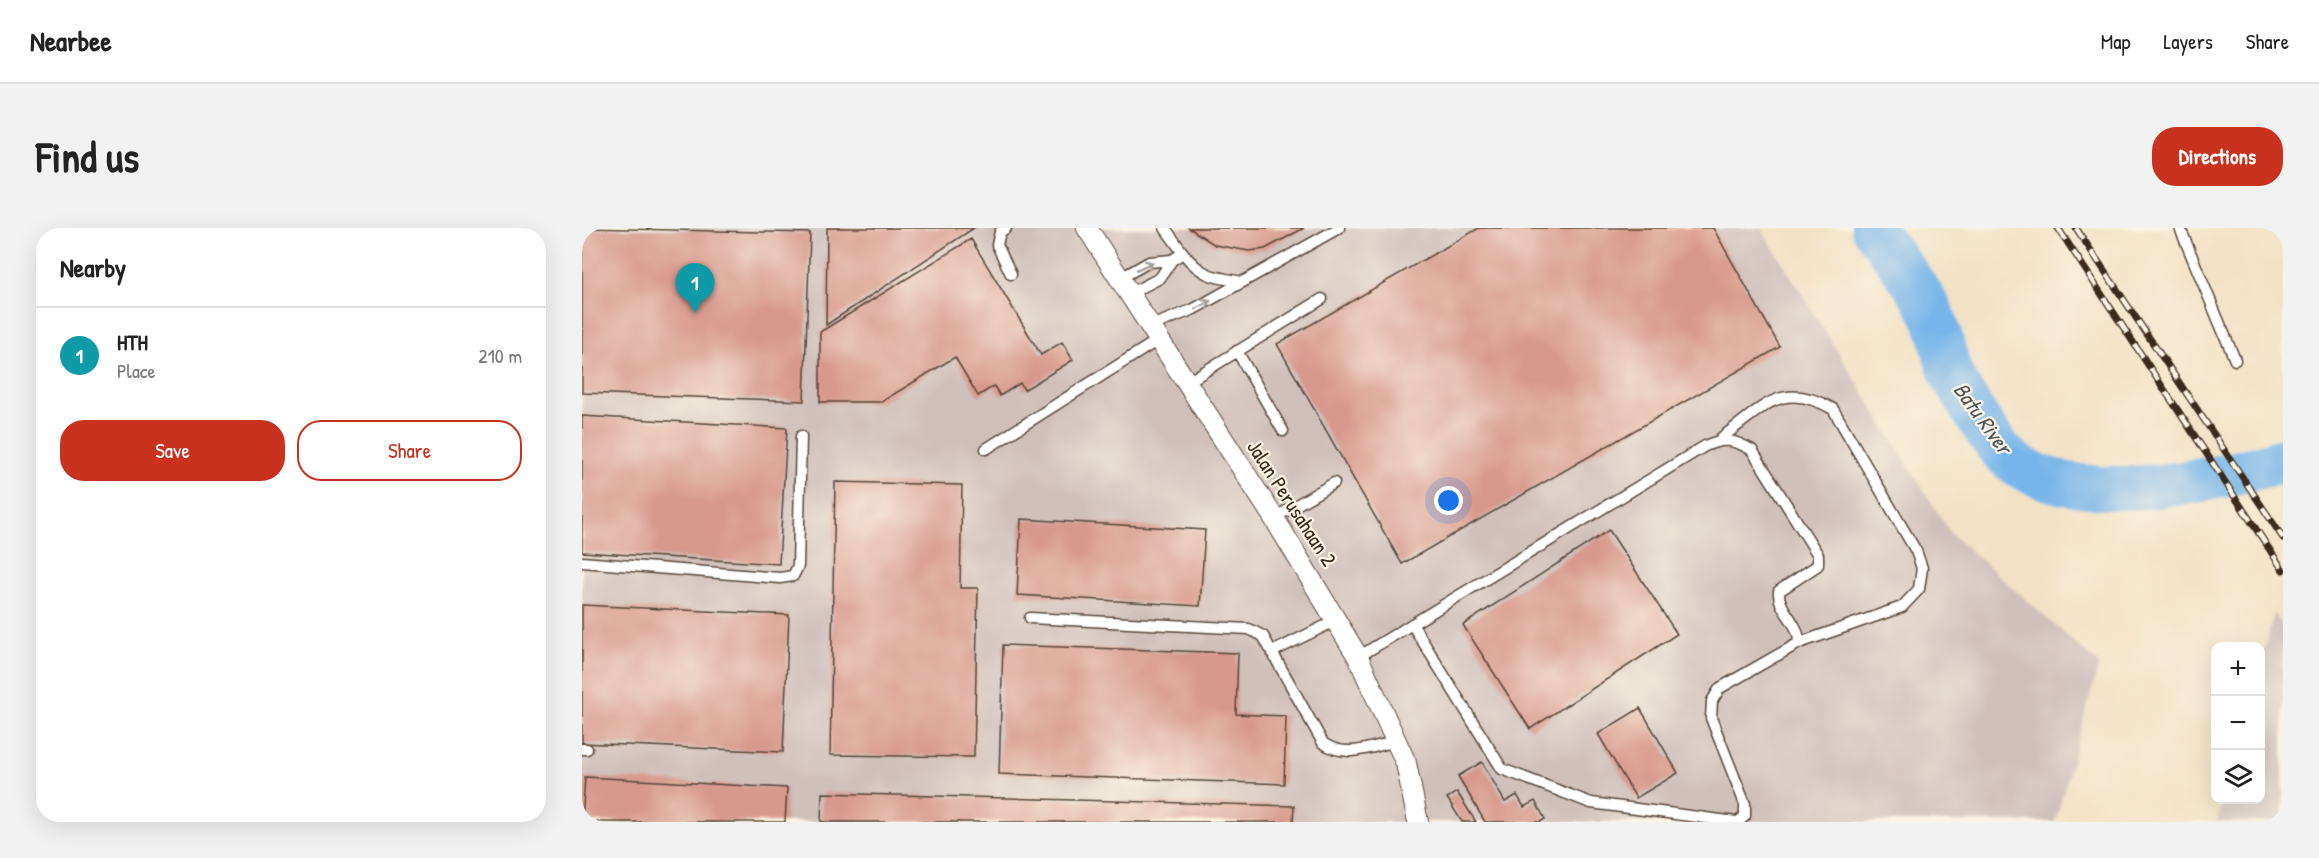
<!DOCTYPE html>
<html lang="en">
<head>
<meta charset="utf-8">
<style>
	:root { --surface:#fff; --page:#f2f2f2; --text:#222; --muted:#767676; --line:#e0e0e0; --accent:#c8321e }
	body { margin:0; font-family:"Patrick Hand",sans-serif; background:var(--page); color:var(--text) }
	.controls { position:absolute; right:18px; bottom:18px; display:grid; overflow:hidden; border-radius:12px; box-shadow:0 6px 24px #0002 }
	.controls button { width:54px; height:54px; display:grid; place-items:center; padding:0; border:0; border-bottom:2px solid var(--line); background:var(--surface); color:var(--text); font:30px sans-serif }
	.you { position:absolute; left:867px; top:273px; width:21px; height:21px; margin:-15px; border:4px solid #fff; border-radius:50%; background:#1a73e8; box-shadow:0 0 0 9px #1a73e833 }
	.badge { display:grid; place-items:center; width:39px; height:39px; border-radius:50%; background:var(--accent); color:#fff; font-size:20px; font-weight:700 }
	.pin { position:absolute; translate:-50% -50px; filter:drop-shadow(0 2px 3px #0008) }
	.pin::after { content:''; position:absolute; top:32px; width:21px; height:18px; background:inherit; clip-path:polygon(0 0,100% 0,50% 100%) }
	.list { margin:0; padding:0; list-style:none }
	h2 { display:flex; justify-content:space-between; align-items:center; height:78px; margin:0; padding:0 24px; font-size:26px }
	h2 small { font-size:20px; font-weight:400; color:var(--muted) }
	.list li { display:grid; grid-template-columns:39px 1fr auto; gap:18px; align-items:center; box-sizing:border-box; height:96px; padding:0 24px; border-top:2px solid var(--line) }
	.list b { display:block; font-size:22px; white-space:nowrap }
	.list p { margin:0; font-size:20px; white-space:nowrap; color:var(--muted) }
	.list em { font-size:20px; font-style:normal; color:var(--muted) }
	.actions { display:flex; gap:12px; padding:18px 24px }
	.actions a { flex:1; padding:14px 0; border:2px solid var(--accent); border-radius:24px; text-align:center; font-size:21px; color:var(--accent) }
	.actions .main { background:var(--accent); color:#fff }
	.icon { flex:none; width:33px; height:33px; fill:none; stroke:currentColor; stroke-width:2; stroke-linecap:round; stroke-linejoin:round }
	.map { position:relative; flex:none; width:1701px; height:594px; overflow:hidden; border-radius:24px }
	header { display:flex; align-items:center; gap:36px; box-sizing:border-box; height:84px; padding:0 30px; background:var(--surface); border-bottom:2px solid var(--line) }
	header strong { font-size:28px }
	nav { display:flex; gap:33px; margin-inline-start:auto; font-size:21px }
	.intro { display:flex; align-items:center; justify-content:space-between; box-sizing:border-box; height:144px; padding:0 36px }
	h1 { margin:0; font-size:42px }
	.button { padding:15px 27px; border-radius:24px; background:var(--accent); color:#fff; font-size:21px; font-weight:700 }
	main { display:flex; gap:36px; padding:0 36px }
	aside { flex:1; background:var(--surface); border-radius:24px; box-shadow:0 6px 24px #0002 }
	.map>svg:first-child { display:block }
	.industrial { fill:#cfc0bb }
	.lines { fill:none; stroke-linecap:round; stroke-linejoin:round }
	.river { stroke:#77b5ea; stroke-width:44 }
	.building { fill:#d7998c }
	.service-casing { stroke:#564537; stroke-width:13 }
	.minor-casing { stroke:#564537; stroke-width:22 }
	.service { stroke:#fff; stroke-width:10 }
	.minor { stroke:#fff; stroke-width:20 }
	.rail-casing { stroke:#3b2a1e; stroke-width:7 }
	.rail { stroke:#fcf5e5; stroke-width:4.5; stroke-dasharray:14; stroke-linecap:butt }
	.oneway { stroke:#a79f9a }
	.labels { text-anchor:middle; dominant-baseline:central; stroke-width:4.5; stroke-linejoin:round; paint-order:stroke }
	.street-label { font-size:21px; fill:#3b2a1e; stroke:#fcf5e5 }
	.water-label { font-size:22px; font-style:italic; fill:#4d545b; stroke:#fcf5e5 }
</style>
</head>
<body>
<header>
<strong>Nearbee</strong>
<nav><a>Map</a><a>Layers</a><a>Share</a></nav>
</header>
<div class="intro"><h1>Find us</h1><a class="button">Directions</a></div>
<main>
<aside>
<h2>Nearby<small></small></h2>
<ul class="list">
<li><span class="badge" style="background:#0f9aa8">1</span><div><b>HTH</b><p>Place</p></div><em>210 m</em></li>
</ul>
<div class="actions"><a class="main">Save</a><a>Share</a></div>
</aside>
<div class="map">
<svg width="1701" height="594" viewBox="0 0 1701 594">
	<rect width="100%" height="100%" fill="#fcf5e5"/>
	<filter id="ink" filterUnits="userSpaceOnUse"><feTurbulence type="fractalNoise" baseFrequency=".0167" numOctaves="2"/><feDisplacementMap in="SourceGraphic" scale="12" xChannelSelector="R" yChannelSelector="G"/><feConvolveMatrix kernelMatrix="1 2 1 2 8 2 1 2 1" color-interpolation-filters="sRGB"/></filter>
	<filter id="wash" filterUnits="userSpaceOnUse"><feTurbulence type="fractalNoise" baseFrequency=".008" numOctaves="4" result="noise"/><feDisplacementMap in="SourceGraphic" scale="24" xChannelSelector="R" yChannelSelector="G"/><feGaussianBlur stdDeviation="1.35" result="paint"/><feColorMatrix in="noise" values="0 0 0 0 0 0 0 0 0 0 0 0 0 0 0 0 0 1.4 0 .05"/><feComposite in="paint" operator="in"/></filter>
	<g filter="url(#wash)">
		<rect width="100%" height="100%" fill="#f2e1c4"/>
		<!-- industrial -->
		<g class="industrial">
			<path d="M0 0H1179L1369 306 1517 436 1473 594H0Z"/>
			<path d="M1692 386 1701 400V594H1635L1641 572H1678L1679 434Z"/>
		</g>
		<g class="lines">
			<!-- river -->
			<path class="river" d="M1291 0C1310 27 1333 54 1349 83 1359 101 1361 124 1368 143 1373 156 1411 215 1420 224 1480 285 1629 255 1701 232"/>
		</g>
		<g id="blocks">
			<!-- building -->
			<g class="building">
				<path d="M0 0 228 5 222 173 0 165Z"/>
				<path d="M245 0H392L244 97Z"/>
				<path d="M607 0H722L683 21 667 23 633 17Z"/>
				<path d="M897 0H1131L1198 119 820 336 695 116Z"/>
				<path d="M389 11 459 127 480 114 491 132 442 162 438 155 418 168 412 158 396 168 373 129 299 174H238V104Z"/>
				<path d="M0 188 205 200 197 336 0 324Z"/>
				<path d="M253 254 380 257 378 360H396L392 529 248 527Z"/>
				<path d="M439 291 623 302 618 378 435 367Z"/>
				<path d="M1027 302 1095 406 948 501 881 397Z"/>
				<path d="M0 377 207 387 201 524 0 515Z"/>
				<path d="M421 417 656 425 654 486 704 488 702 556 417 546Z"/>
				<path d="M1058 480 1096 545 1054 570 1016 506Z"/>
				<path d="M900 534 923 574 935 567 942 579 953 573 963 591 958 594H903L876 548Z"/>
				<path d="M3 549 205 560 203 594H0Z"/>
				<path d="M875 564 894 594H880L865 570Z"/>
				<path d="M240 565 712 578 711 594H239Z"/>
			</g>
		</g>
	</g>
	<g filter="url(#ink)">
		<use href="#blocks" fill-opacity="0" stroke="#564537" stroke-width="1.5"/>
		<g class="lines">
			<defs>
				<g id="service">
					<path d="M424 0 418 4 415 17 429 46"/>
					<path d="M583 0 601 25"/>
					<path d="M1598 0 1653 132"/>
					<path d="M537 51 567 34 590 32"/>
					<path d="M547 66 578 50 590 32 601 25C620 49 632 49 661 54"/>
					<path d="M567 99 612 81 757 0"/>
					<path d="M655 123 701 203"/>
					<path d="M604 155 740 71"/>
					<path d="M1139 210C1181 180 1199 151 1251 181L1334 323 1340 340 1337 361 1320 379 1217 415"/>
					<path d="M404 221 576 112"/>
					<path d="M692 290 752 255"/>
					<path d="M0 334 198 350 211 348 216 338 219 208"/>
					<path d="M448 390 667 401 681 408 690 424"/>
					<path d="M755 392 690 424 741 515C764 531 789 519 815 513"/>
					<path d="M830 396 920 541 1009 575 1154 594"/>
					<path d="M776 429 1123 218C1142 209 1152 212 1170 222L1236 327V337L1197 363C1195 382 1218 394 1217 415L1138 460 1130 473 1129 490 1163 576V588L1156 594"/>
					<path d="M0 521H5"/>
				</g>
				<path id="minor" d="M505 0 692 290 776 429 824 535 836 594"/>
			</defs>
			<!-- service casing -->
			<use href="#service" class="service-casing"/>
			<!-- minor casing -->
			<use href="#minor" class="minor-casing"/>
			<!-- service -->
			<use href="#service" class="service"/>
			<!-- minor -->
			<use href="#minor" class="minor"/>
			<defs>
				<g id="rail">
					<path d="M1476 0 1701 342"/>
					<path d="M1494 0 1701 310"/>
				</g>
			</defs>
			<!-- rail casing -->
			<use href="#rail" class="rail-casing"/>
			<!-- rail -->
			<use href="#rail" class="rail"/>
		</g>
		<!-- one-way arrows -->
		<defs><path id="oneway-shaft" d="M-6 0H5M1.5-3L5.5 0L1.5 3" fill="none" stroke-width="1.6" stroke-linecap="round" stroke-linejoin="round" transform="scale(1.5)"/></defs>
		<g class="oneway">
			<use href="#oneway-shaft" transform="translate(563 38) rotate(-24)"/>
			<use href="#oneway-shaft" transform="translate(621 77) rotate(-29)"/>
		</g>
	</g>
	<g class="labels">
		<!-- street labels -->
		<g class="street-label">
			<text transform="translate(710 275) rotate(57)">Jalan Perusahaan 2</text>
		</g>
		<!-- water labels -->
		<g class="water-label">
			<text transform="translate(1401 190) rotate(54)">Batu River</text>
		</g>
	</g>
</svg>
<div class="controls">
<button>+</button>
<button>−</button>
<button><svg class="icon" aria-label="layers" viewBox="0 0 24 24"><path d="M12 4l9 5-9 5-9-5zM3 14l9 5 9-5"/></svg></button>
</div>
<div class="you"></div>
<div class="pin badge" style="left:113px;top:85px;background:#0f9aa8">1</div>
</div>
</main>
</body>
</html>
